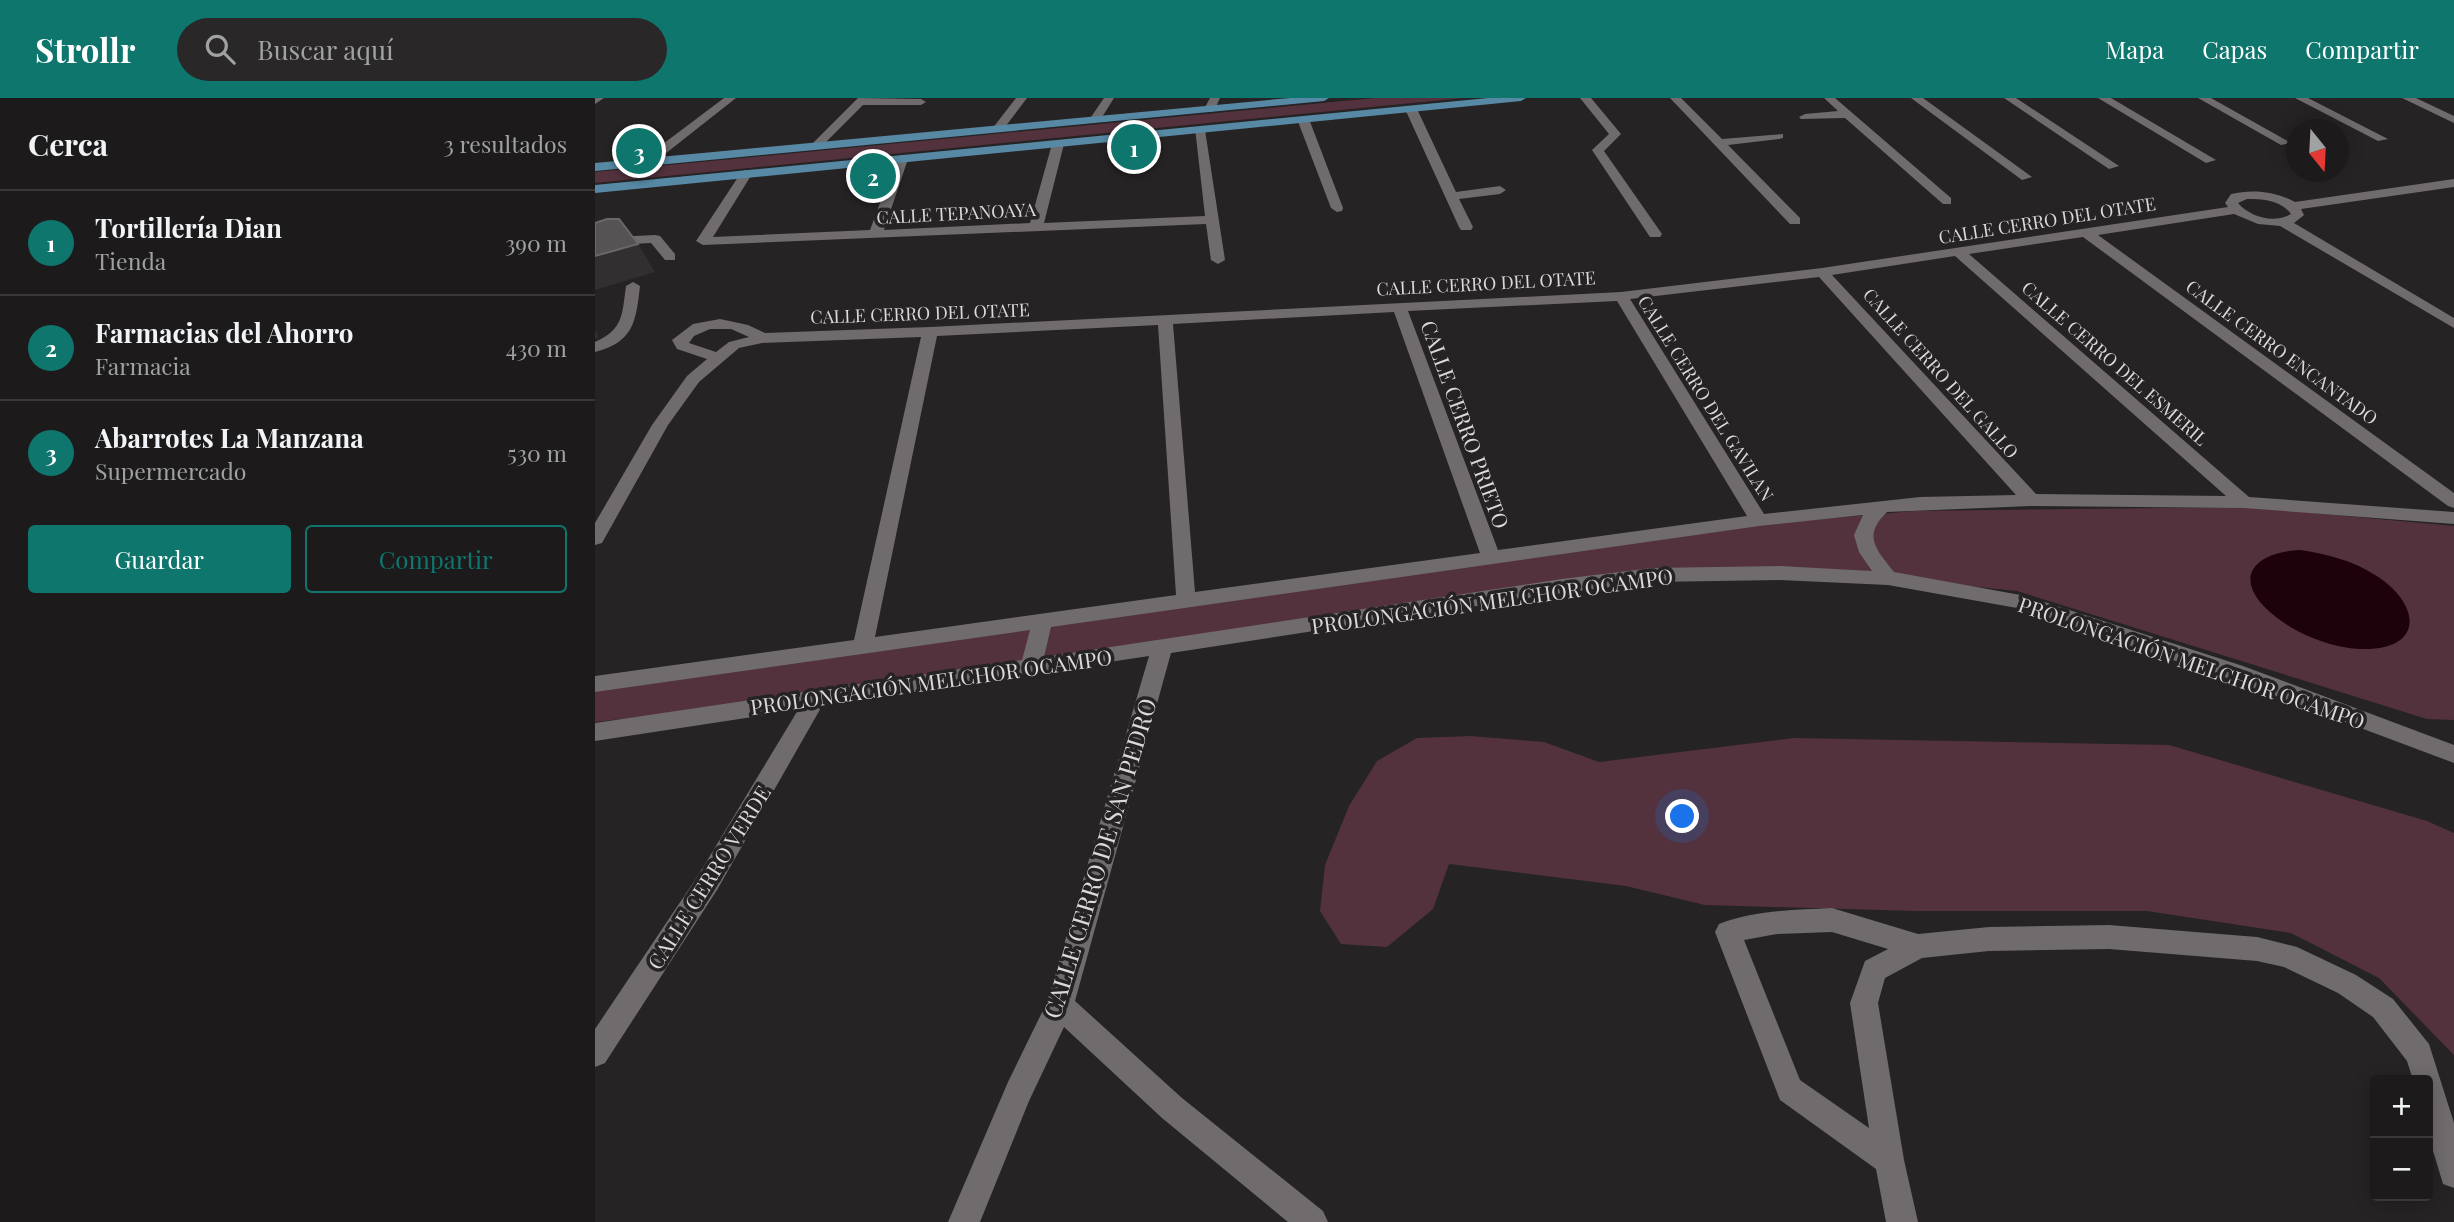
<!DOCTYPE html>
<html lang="es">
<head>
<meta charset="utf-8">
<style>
	:root { --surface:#1c1a1b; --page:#292728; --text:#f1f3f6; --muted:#a0a1a3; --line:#3a383a; --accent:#0f766e }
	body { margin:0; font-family:"Playfair Display",serif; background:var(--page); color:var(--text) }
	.controls { position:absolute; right:21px; bottom:21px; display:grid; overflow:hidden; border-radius:7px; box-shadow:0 4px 18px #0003 }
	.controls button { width:63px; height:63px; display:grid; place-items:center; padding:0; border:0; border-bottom:2px solid var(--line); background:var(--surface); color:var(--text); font:35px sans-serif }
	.compass { position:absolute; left:1691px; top:21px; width:63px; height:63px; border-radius:50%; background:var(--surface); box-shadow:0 4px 18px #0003; rotate:162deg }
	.you { position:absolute; left:1088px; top:719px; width:24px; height:24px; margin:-18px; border:5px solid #fff; border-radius:50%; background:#1a73e8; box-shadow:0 0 0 10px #1a73e833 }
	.badge { display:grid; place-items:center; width:46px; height:46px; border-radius:50%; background:var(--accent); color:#fff; font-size:23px; font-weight:700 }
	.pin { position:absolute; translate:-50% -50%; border:4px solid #fff; box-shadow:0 2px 7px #0006 }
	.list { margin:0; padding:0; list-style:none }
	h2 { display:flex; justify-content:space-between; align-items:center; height:91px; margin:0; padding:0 28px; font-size:30px }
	h2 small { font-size:23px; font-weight:400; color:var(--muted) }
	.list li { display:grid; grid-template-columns:46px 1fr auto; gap:21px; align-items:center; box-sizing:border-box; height:105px; padding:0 28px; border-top:2px solid var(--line) }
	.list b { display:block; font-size:26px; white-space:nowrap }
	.list p { margin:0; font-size:23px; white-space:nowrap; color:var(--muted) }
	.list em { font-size:23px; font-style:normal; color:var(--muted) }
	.actions { display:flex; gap:14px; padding:21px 28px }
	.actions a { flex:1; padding:16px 0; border:2px solid var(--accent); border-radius:7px; text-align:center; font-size:24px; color:var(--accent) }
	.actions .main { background:var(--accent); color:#fff }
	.icon { flex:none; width:38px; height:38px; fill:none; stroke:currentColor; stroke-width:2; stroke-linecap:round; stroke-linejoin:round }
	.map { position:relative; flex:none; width:1859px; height:1124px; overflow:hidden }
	header { display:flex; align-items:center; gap:42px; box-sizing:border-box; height:98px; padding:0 35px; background:var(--accent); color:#fff }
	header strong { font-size:33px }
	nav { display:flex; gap:38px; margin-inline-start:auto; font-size:24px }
	.search { width:490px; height:63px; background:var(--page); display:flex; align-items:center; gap:18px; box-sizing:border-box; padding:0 24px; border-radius:38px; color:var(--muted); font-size:26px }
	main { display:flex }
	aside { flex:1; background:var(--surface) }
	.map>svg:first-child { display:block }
	.green { fill:#53323d }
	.water { fill:#1d010b }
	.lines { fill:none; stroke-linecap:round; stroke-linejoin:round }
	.minor { fill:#706b6d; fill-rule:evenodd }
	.major { fill:#5789a5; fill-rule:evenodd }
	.shaded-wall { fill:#322f30 }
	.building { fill:#565354; stroke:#6b6869; stroke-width:2 }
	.labels { text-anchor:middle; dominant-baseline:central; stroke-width:7; stroke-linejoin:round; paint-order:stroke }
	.far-street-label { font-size:18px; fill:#dcd9da; stroke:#262324 }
	.street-label { font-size:21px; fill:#dcd9da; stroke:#262324 }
	.near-street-label { font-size:24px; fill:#dcd9da; stroke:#262324 }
</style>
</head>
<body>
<header>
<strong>Strollr</strong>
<div class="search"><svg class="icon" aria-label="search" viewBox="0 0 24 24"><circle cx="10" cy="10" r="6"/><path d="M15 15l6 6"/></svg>Buscar aquí</div>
<nav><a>Mapa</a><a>Capas</a><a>Compartir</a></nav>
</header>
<main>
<aside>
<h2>Cerca<small>3 resultados</small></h2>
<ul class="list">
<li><span class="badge">1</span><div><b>Tortillería Dian</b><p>Tienda</p></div><em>390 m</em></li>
<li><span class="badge">2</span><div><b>Farmacias del Ahorro</b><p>Farmacia</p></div><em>430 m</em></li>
<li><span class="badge">3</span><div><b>Abarrotes La Manzana</b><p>Supermercado</p></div><em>530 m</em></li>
</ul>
<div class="actions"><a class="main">Guardar</a><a>Compartir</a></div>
</aside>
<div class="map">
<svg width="1859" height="1124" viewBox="0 0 1859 1124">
	<rect width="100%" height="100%" fill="#262324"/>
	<!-- green -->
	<g class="green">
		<path d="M780 0H868L0 85V74Z"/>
		<path d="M1653 409 1859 428V622L1832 621 1422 493 1236 474 1052 472 218 599 0 624V593L1171 426 1319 413Z"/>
		<path d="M875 638 949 644 1004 664 1199 640 1574 647 1832 723 1859 735V957L1784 880 1696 835 1552 813H1320L1110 807 1031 788 854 766 838 811 792 849 746 846 725 813 730 767 754 708 782 663 822 640Z"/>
	</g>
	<!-- water -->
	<path class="water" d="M1705 452C1731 456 1757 462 1780 477 1827 506 1830 553 1765 551 1735 549 1704 537 1681 519 1637 485 1653 455 1705 452Z"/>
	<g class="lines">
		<!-- minor -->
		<g class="minor">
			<path d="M0 0H9L0 6Z"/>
			<path d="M129 0H141L56 67H48V61Z"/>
			<path d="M263 0 326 1 331 4 326 7H268L225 50H217V46Z"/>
			<path d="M421 0H432L407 33H399L397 31Z"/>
			<path d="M509 0H519L504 24H496L494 22Z"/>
			<path d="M615 0H625L619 13 615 14 609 11Z"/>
			<path d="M985 0H996L1026 36 1009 53 1067 136 1065 139H1055L997 52 1014 36Z"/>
			<path d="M1075 0H1086L1127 41 1188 36V40L1184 41 1133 47 1205 120V126H1195Z"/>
			<path d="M1229 0H1240L1356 100V106H1348L1250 20 1206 21 1204 19 1210 16 1243 13Z"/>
			<path d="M1316 0H1328L1437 79 1427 82Z"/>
			<path d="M1409 0H1421L1524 68 1514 71Z"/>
			<path d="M1503 0H1516L1621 62 1611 65Z"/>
			<path d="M1603 0H1616L1696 45 1686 47Z"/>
			<path d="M1700 0H1713L1793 41 1783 43Z"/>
			<path d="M1807 0H1821L1859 18V25Z"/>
			<path d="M812 9 822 11 861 94 905 88 911 92 905 96 864 101 878 129 876 132H866L864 129 810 11Z"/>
			<path d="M708 18 714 21 748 110 747 113 742 114 736 110 702 21Z"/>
			<path d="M600 30 610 32 630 162 623 166 616 162 611 126 108 147 101 143 147 73 151 72 157 76 118 139 275 132 301 61 307 57 313 61 289 132 435 125 457 46 463 43 469 46 449 125 610 118Z"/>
			<path d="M1859 81V89L1706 111 1709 117 1699 125 1859 220V230L1685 128 1663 126 1639 116 1503 137 1859 395V410L1853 408 1488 139 1374 156 1654 399 1859 414V426L1649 410 1436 408 1292 414C1267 438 1281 451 1299 474L1431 498 1648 568 1859 647V665L1632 580 1422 510 1293 487 1185 482 1057 484 967 495 576 555 480 903 587 1000 728 1113 733 1124H693L567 1020 469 929 434 1003 385 1124H353L413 984 452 904 554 558 227 608 122 792 10 965 0 969V931L104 776 203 612 0 643V625L427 562 435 532 0 594V578L259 542 326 239 167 245 144 250 104 284 73 327 7 445 0 447V425L57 327 92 278 112 261 82 251 77 242 98 226 125 221 153 227 170 235 335 229 1026 194 1227 170 1633 109 1630 105 1636 96C1657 91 1680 93 1700 104ZM1652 101C1668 101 1686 102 1696 116 1679 126 1655 119 1643 105ZM1360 158 1631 398 1441 396 1237 177ZM1224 179 1421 397 1325 399 1169 416 1035 201ZM1022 203 1152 418 903 452 813 213ZM799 214 885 455 600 494 578 226ZM563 227 581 497 280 539 342 238ZM115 231H136L154 239 134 244 121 254 94 245 99 238ZM1268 417 1259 437 1264 454 1277 473 1185 468 1057 470 967 481 449 559 456 529 1164 428Z"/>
			<path d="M60 137 65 138 80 156V162H70L56 145 0 148V140Z"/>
			<path d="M38 184 45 188C41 223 39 244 0 254V244C29 231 27 216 31 188Z"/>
			<path d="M1237 810 1323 836 1394 829 1514 827 1662 839 1702 849 1761 877 1798 901 1834 946 1859 1025V1090L1848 1086 1833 1036V982H1818L1812 963 1778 919 1743 895 1689 869 1662 863 1514 851 1394 853 1327 860 1290 880 1283 905 1309 1062 1323 1124H1291L1281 1071 1185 1002 1120 834 1124 826C1160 812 1199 812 1237 810ZM1237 834 1293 851 1270 863 1255 905 1274 1030 1205 982 1149 842 1182 836Z"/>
		</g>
		<!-- major -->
		<g class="major">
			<path d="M695 0H734L729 3 0 73V65Z"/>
			<path d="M893 0H931L926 3 0 95V87Z"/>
		</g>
	</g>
	<!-- shaded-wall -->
	<g class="shaded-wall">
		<path d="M43 146 60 174 0 192V158Z"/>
		<path d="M0 232 4 239 0 241Z"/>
	</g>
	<!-- building -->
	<path class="building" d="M12 121H24L43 146 0 158V125Z"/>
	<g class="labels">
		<!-- far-street labels -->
		<g class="far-street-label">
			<text transform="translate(361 115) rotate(-3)">CALLE TEPANOAYA</text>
			<text transform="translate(1452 122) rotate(-9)">CALLE CERRO DEL OTATE</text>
			<text transform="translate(891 185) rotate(-3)">CALLE CERRO DEL OTATE</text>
			<text transform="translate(325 215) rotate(-2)">CALLE CERRO DEL OTATE</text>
			<text transform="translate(1687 254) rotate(36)">CALLE CERRO ENCANTADO</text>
			<text transform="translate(1520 265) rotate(41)">CALLE CERRO DEL ESMERIL</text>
			<text transform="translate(1346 275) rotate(48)">CALLE CERRO DEL GALLO</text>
			<text transform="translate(1111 300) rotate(58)">CALLE CERRO DEL GAVILAN</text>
		</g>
		<!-- street labels -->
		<g class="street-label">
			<text transform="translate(871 326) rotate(70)">CALLE CERRO PRIETO</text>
			<text transform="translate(897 502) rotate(-8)">PROLONGACIÓN MELCHOR OCAMPO</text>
			<text transform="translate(1597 564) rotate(19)">PROLONGACIÓN MELCHOR OCAMPO</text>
			<text transform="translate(336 583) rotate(-8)">PROLONGACIÓN MELCHOR OCAMPO</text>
			<text transform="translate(113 779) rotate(-58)">CALLE CERRO VERDE</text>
		</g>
		<!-- near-street labels -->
		<g class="near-street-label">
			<text transform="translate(504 760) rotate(-73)">CALLE CERRO DE SAN PEDRO</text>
		</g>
	</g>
</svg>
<div class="controls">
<button>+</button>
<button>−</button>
</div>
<svg class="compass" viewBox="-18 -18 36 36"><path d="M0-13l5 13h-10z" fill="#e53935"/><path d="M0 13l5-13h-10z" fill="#a0a1a3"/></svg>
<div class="you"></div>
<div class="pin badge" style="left:539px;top:49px">1</div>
<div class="pin badge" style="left:278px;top:78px">2</div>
<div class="pin badge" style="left:44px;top:53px">3</div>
</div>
</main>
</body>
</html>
